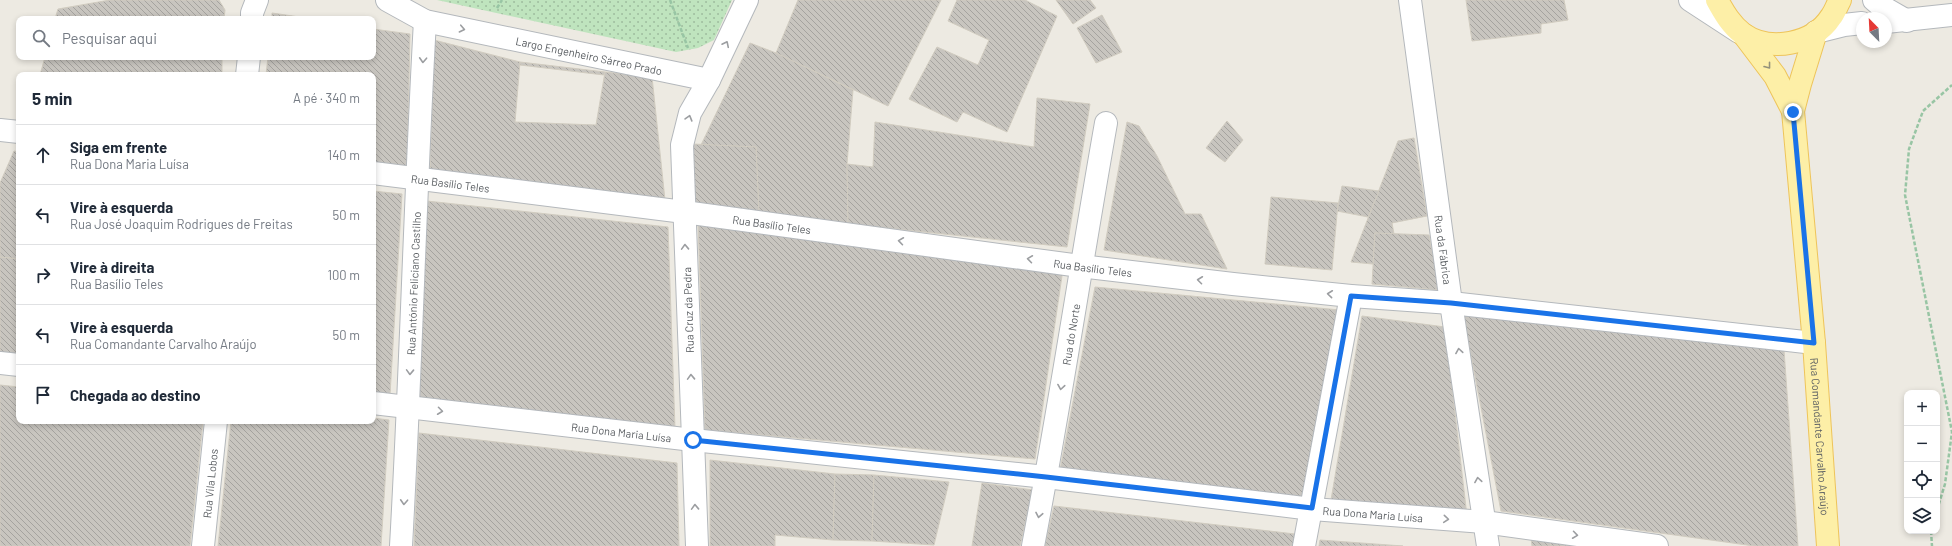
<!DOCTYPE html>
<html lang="pt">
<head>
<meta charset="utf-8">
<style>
	:root { --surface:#fff; --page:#f2f2f3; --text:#1f2937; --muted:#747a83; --line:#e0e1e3 }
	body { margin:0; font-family:Barlow,sans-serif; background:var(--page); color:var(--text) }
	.controls { position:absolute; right:12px; bottom:12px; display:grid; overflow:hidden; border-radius:8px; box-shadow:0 2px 6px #0003 }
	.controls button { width:36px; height:36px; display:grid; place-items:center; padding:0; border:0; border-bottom:1px solid var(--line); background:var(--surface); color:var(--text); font:20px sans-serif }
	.compass { position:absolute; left:1856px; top:12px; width:36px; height:36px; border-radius:50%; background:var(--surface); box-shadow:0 2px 6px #0003; rotate:336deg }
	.stop { position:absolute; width:12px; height:12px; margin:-9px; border:3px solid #1a73e8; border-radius:50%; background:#fff }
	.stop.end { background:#1a73e8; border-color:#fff; box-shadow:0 1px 4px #0008 }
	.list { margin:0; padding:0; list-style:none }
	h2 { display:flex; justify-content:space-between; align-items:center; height:52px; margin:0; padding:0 16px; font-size:17px }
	h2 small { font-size:13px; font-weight:400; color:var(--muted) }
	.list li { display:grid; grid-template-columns:26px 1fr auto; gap:12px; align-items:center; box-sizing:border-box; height:60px; padding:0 16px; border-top:1px solid var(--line) }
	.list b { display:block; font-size:15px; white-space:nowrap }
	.list p { margin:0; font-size:13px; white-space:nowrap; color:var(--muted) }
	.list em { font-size:13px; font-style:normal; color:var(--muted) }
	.icon { flex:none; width:22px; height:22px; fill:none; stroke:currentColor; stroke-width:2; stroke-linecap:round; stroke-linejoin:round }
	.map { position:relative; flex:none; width:1952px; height:546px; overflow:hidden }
	.search { position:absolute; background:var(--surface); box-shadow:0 2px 6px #0003; left:16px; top:16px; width:360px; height:44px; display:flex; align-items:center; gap:10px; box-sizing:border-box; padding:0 14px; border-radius:8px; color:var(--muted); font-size:15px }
	.panel { position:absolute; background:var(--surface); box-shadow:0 2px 6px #0003; left:16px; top:72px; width:360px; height:352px; border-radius:8px }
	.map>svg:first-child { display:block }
	.grass { fill:url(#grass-dots) }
	.building { fill:url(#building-back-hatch); stroke:#d1ccc0 }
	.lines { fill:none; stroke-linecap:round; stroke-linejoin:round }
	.minor-casing { stroke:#b4b8bc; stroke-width:24 }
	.major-casing { stroke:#eec45a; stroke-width:24 }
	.path { stroke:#98c5a4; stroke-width:2.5; stroke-dasharray:4 2; stroke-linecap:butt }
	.minor { stroke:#fff; stroke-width:22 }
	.major { stroke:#fdefa7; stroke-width:22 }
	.oneway { stroke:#9c9ea1 }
	.oneway2 { stroke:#93917a }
	.route { stroke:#1a73e8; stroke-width:5 }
	.labels { text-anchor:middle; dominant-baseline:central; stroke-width:4; stroke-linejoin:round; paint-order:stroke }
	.street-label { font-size:11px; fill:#5a5e62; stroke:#fff }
</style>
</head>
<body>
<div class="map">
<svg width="1952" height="546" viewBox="0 0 1952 546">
	<defs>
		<pattern id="grass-dots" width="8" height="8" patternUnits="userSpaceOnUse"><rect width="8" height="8" fill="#bfe4be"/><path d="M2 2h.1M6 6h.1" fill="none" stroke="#9ebc9e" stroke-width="1.8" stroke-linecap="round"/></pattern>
		<pattern id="building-back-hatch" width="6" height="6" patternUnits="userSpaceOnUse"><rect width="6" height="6" fill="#c8c5bf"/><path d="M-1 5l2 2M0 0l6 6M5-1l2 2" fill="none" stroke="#a5a39f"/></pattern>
	</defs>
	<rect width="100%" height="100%" fill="#edeae2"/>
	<!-- grass -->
	<path class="grass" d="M437 0H732L714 40 698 48 676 52Z"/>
	<!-- building -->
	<g class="building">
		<path d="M110 0H219L225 10 224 19H55L58 9Z"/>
		<path d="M798 0H941L888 106 776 53Z"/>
		<path d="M957 0H1025L1057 16 1007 132 963 112 957 122 909 99 937 47 978 65 989 40 948 21Z"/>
		<path d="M1056 0H1090L1096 8 1073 24Z"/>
		<path d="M1466 0H1564L1568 20 1541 24V33L1472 41Z"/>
		<path d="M272 13 313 19H272Z"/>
		<path d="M1102 15 1122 52 1096 63 1077 28Z"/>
		<path d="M373 29 410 34 407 172 373 168V75H266L268 57H373Z"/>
		<path d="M434 40 520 62 515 122 596 125 605 72 652 77 665 200 430 170Z"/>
		<path d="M750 43 776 53 853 90 847 164 848 224 759 215 756 147 701 145Z"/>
		<path d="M45 57H222V75H40Z"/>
		<path d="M520 62 605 72 604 75 520 65Z"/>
		<path d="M1037 98 1090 104 1067 247 848 224 847 164 873 167 875 122 1034 147Z"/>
		<path d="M1227 121 1243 140 1225 162 1206 148Z"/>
		<path d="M1127 122 1139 126 1157 156 1185 214H1201L1227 269 1104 250Z"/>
		<path d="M1414 138 1427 216 1392 223 1394 234 1375 233 1373 264 1351 262 1398 141Z"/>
		<path d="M693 144 756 147 759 215 692 204Z"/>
		<path d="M14 151 19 152V259L0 257V183Z"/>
		<path d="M1342 186 1379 191 1368 217 1337 211Z"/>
		<path d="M373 191 402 194 390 395 373 393Z"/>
		<path d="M1271 197 1338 203 1332 270 1265 264Z"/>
		<path d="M427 201 668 227 675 428 417 400Z"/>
		<path d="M698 222 1063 269 1035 459 705 430Z"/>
		<path d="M1375 233 1429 235 1440 290 1372 284Z"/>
		<path d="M0 257 19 259V359L0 357Z"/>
		<path d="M1095 287 1340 310 1305 507 1059 475Z"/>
		<path d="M1462 309 1784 350 1798 546H1754L1501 511Z"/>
		<path d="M1362 316 1445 327 1467 516 1331 500Z"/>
		<path d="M0 385 19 387V421H203L190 546H0Z"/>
		<path d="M373 418 389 420 381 546H218L231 421H373Z"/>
		<path d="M419 433 677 463 679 546H414Z"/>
		<path d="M710 460 835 474 833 540 775 535V546H710Z"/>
		<path d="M835 474 874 475 872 541 833 540Z"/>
		<path d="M874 475 949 482 934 545 872 541Z"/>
		<path d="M982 483 1033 490 1020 546H972Z"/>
		<path d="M1054 506 1295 534 1293 546H1045Z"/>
		<path d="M1531 538 1550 541 1551 546H1532Z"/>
		<path d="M1320 540 1403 546H1319Z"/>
		<path d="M1550 541 1578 546H1551Z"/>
	</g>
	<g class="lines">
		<defs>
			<g id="minor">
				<path id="s1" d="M387 0 425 21 709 80"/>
				<path id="s2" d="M1410 0 1451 303 1488 546"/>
				<path d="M1690 0 1739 32"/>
				<path d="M1874 0 1881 6 1907 21"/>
				<path d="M252 19V13L257 0"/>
				<path d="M1886 22 1952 15"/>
				<path d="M1816 32 1844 25 1862 23"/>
				<path d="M247 75 249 57"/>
				<path d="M0 130 19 132"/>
				<path id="s3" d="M373 173 684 212 1080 266 1233 284 1351 296 1451 303 1814 343"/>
				<path d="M0 363 19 365"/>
				<path id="s4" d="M373 403 693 440 1046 477 1312 509 1484 522 1657 546"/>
				<path id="s5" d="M203 546 216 421"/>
				<path id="s6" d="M401 546C411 371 415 196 425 21"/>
				<path d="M697 546 682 145 690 113 709 80 747 0"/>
				<path id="s7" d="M1033 546C1060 406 1081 264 1106 123"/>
				<path d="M1304 546 1351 296"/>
			</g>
			<g id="major">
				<path d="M1717 0C1724 13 1731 25 1743 34 1770 53 1814 44 1831 17 1835 12 1837 5 1840 0"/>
				<path id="s8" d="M1816 32 1800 84 1793 111 1814 343 1828 546"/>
				<path d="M1744 35 1775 76 1793 111"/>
			</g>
		</defs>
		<!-- minor casing -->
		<use href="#minor" class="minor-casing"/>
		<!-- major casing -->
		<use href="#major" class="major-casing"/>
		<!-- path -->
		<g class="path">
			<path d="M670 0 688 48"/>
			<path d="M497 8 502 0"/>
			<path d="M1937 510 1945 484 1952 432 1905 195 1909 149 1923 111 1952 85"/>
			<path d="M1931 531 1932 546"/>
		</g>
		<!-- minor -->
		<use href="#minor" class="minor"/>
		<!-- major -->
		<use href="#major" class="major"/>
	</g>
	<!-- one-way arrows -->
	<defs><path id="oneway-chevron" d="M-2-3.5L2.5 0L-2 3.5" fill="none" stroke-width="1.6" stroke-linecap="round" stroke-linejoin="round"/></defs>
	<g class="oneway">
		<use href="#oneway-chevron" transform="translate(462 29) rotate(12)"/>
		<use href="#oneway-chevron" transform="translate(726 44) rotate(-64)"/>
		<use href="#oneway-chevron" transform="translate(423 60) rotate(93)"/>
		<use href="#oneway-chevron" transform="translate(689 118) rotate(-74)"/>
		<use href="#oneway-chevron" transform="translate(901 241) rotate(-172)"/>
		<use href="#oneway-chevron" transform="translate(685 247) rotate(-92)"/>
		<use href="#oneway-chevron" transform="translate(1030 259) rotate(-172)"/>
		<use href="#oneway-chevron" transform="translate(1200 280) rotate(-173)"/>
		<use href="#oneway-chevron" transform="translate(1330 294) rotate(-174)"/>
		<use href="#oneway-chevron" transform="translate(1459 351) rotate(-99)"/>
		<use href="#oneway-chevron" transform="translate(410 372) rotate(92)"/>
		<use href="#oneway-chevron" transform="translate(691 377) rotate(-92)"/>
		<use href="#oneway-chevron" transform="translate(1061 387) rotate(99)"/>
		<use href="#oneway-chevron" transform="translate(440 411) rotate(7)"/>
		<use href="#oneway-chevron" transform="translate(1478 480) rotate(-99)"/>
		<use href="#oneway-chevron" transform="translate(404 502) rotate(93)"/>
		<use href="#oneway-chevron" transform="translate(695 507) rotate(-92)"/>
		<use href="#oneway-chevron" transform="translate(1039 515) rotate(101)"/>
		<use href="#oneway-chevron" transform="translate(1446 519) rotate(5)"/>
		<use href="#oneway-chevron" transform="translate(1575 535) rotate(8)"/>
	</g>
	<use class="oneway2" href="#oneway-chevron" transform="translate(1768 66) rotate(52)"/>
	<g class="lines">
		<!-- route -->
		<path class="route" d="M693 440 1046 477 1312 508 1351 296 1451 303 1814 343 1793 112"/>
	</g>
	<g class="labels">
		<!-- street labels -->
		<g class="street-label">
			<text stroke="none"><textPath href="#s1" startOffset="211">Largo Engenheiro Sárreo Prado</textPath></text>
			<text stroke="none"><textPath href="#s3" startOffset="78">Rua Basílio Teles</textPath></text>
			<text stroke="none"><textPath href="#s3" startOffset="402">Rua Basílio Teles</textPath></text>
			<text stroke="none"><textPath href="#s2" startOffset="252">Rua da Fábrica</textPath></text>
			<text stroke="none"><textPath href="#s3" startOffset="726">Rua Basílio Teles</textPath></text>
			<text stroke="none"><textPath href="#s6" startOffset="263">Rua António Feliciano Castilho</textPath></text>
			<text transform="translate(688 310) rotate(-92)">Rua Cruz da Pedra</text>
			<text stroke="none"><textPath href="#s7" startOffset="215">Rua do Norte</textPath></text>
			<text stroke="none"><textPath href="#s4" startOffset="250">Rua Dona Maria Luísa</textPath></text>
			<text stroke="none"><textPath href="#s8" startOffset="409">Rua Comandante Carvalho Araújo</textPath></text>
			<text stroke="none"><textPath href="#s5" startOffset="63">Rua Vila Lobos</textPath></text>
			<text stroke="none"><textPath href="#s4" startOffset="1006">Rua Dona Maria Luísa</textPath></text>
		</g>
	</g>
</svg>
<div class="controls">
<button>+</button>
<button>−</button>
<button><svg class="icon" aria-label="locate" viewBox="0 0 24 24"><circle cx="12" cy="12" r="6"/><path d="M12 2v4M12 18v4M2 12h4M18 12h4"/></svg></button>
<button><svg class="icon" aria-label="layers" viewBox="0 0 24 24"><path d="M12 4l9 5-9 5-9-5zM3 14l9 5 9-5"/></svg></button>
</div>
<svg class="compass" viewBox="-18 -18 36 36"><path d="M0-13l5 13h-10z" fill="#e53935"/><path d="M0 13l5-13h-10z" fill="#747a83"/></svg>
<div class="stop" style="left:693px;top:440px"></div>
<div class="stop end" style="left:1793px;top:112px"></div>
<div class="search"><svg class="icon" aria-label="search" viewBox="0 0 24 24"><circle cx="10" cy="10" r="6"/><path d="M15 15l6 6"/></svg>Pesquisar aqui</div>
<section class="panel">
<h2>5 min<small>A pé · 340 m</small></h2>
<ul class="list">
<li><svg class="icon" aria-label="ahead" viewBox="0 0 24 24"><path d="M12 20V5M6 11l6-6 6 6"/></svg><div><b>Siga em frente</b><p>Rua Dona Maria Luísa</p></div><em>140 m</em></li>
<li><svg class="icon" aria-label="left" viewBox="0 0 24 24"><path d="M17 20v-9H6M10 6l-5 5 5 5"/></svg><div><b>Vire à esquerda</b><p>Rua José Joaquim Rodrigues de Freitas</p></div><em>50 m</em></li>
<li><svg class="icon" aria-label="right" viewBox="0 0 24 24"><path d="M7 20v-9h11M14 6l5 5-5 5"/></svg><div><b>Vire à direita</b><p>Rua Basílio Teles</p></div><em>100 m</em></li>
<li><svg class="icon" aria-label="left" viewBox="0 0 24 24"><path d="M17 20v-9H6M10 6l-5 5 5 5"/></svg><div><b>Vire à esquerda</b><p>Rua Comandante Carvalho Araújo</p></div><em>50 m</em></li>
<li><svg class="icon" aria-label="arrive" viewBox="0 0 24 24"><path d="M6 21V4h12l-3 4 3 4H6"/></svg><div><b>Chegada ao destino</b></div></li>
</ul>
</section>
</div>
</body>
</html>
